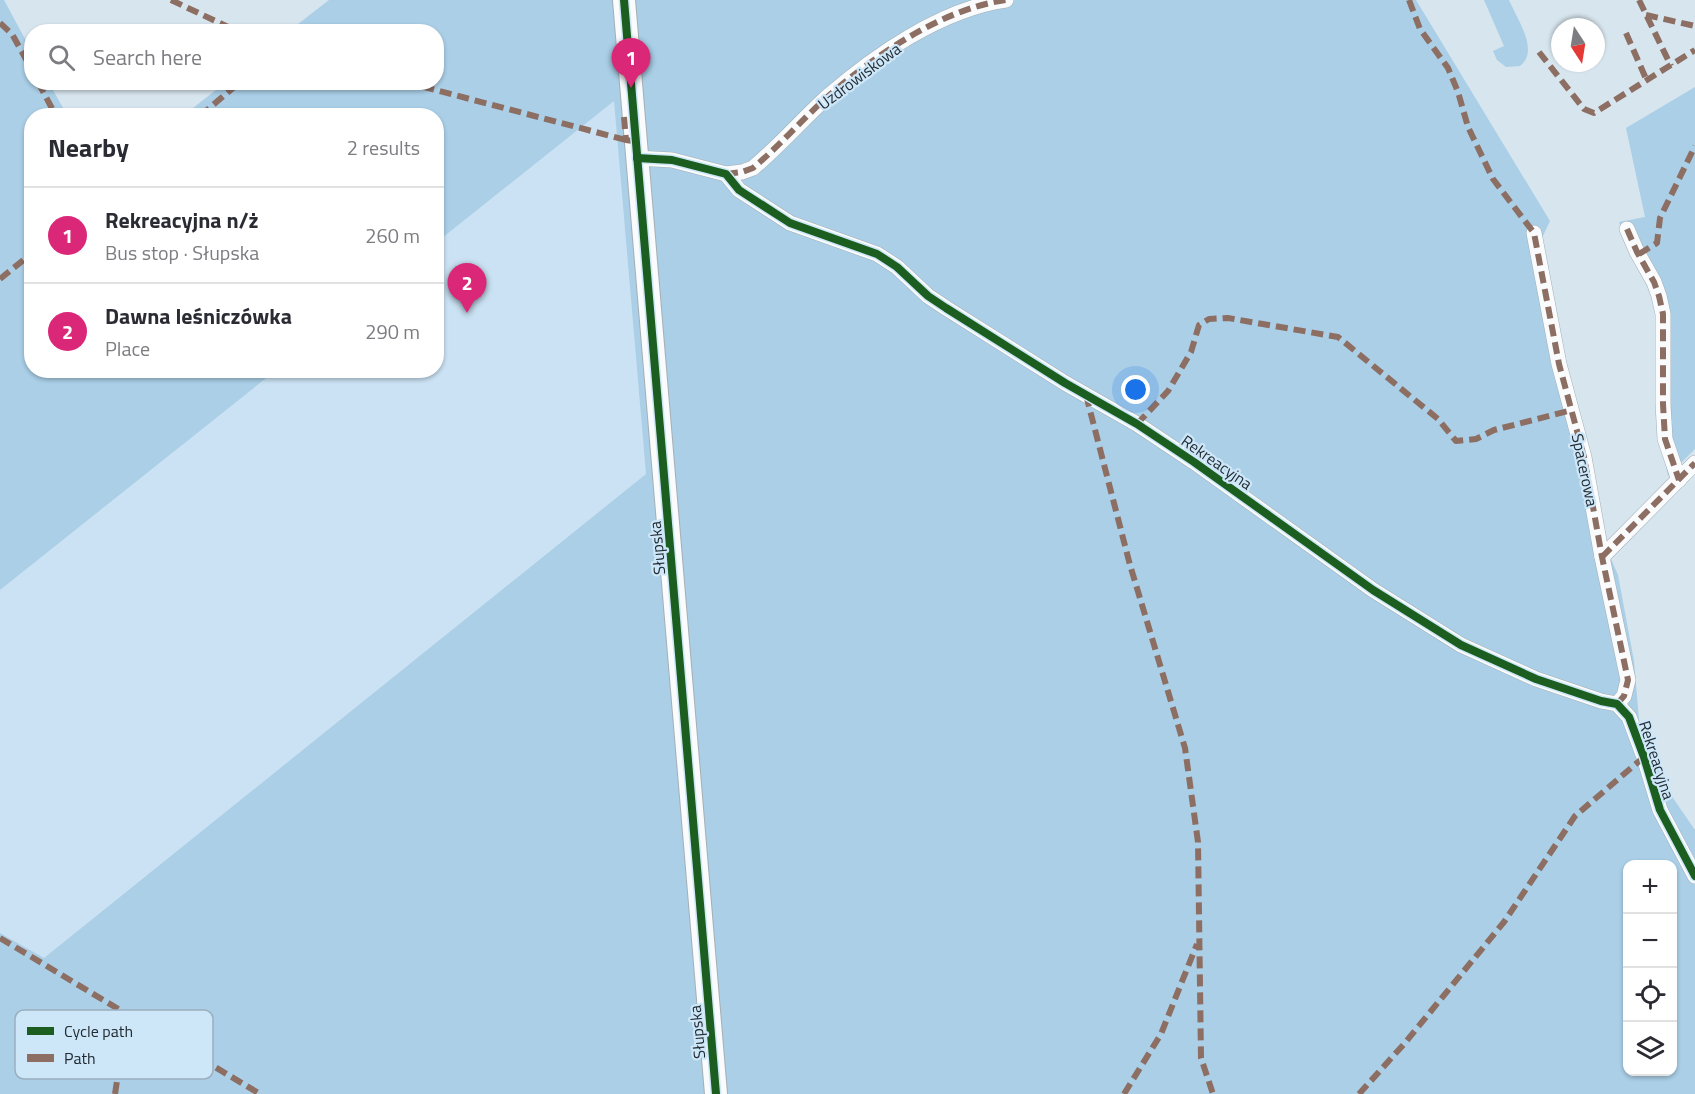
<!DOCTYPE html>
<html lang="en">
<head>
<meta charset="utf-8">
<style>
	:root { --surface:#fff; --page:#f2f2f3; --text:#2b2b33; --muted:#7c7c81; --line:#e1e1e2; --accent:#db2777 }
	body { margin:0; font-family:"Titillium Web",sans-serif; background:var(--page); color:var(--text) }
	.controls { position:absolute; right:18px; bottom:18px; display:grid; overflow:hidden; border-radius:12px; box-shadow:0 2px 4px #0004 }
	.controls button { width:54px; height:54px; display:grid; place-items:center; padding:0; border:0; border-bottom:2px solid var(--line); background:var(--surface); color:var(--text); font:30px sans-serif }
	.compass { position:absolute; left:1551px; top:18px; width:54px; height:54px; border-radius:50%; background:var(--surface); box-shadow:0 2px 4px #0004; rotate:168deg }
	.you { position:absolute; left:1136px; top:390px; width:21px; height:21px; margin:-15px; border:4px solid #fff; border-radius:50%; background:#1a73e8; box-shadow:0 0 0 9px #1a73e833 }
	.badge { display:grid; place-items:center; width:39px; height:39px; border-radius:50%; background:var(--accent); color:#fff; font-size:20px; font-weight:700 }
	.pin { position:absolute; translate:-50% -50px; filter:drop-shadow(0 2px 3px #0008) }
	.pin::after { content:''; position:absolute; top:32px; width:21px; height:18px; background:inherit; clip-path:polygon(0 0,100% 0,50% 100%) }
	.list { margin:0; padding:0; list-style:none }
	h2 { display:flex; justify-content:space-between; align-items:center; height:78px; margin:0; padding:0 24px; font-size:26px }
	h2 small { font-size:20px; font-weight:400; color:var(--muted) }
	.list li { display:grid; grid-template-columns:39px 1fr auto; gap:18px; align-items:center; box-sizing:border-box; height:96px; padding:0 24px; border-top:2px solid var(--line) }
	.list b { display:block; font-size:22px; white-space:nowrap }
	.list p { margin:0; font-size:20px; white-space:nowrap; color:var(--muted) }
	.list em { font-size:20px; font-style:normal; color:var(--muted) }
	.icon { flex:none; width:33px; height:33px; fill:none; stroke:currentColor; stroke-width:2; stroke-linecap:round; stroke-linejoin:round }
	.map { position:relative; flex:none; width:1695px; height:1094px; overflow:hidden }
	.search { position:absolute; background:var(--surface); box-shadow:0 2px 4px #0004; left:24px; top:24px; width:420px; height:66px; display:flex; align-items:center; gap:15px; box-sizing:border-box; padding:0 21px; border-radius:24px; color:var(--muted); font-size:22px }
	.panel { position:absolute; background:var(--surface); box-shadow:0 2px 4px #0004; left:24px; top:108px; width:420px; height:270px; border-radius:24px }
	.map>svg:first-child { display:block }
	.built { fill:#cae2f3 }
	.green { fill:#aacfe7; fill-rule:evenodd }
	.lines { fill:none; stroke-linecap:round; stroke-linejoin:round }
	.street-casing { stroke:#a4afb6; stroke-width:16 }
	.secondary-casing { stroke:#a4afb6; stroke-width:24 }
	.street { stroke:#f9fbfc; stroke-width:15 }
	.secondary { stroke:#f9fbfc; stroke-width:22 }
	.quiet { stroke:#8d6e63; stroke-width:6; stroke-dasharray:12 6; stroke-linecap:butt }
	.cycleway-casing { stroke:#cde7f8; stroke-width:11 }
	.cycleway { stroke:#1b5e20; stroke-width:8 }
	.labels { text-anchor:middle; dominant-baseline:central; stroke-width:4.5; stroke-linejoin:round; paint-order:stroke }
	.street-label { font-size:16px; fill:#222b32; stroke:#cde7f8 }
	.key { fill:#cde7f8; stroke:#9aafbd; stroke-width:1.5 }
	.key-label { font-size:16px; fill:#222b32 }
</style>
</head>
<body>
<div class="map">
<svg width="1695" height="1094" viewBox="0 0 1695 1094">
	<rect width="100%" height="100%" fill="#d7e5ee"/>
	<!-- built -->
	<path class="built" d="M614 101 646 474 44 958 0 933V590L275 371 436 370 437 242Z"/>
	<!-- green -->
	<g class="green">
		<path d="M0 0H4L31 50 32 82 49 83 67 115 32 116V370L275 371 0 590Z"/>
		<path d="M329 0H1416L1550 221 1542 238 1566 360 1574 397 1586 434 1605 545 1618 575 1634 661 1639 720 1664 785 1695 830V1094H0V933L44 958 646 474 614 101 437 242 436 116 184 115 225 83 436 82V32L289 31ZM1628 864H1672V1072H1628Z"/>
		<path d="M1484 0H1509C1517 19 1540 51 1520 66L1506 67 1497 60 1493 51 1504 46Z"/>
		<path d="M1695 87V449L1668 476 1660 439 1656 312 1653 290 1631 252 1619 222 1645 217 1626 128Z"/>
	</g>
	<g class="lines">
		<defs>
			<g id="street">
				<path d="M637 158 672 160 726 174 739 190 790 223 877 254 897 267 928 296 946 308 1065 383 1137 424 1194 462 1373 590 1461 645 1536 679 1601 701 1617 704 1629 717 1644 757 1660 810 1695 876"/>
				<path d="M726 174 742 172 753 168C779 146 801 121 826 98 874 56 941 9 1006 0"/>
				<path d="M1627 229 1637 252 1654 282 1659 296 1663 314V404L1665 439 1679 480"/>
				<path d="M1534 233 1559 364 1584 457 1602 557 1628 680 1624 696 1617 704"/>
				<path d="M1602 557 1695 463"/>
			</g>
			<path id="secondary" d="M624 0 716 1094"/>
		</defs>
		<!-- street casing -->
		<use href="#street" class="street-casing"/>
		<!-- secondary casing -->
		<use href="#secondary" class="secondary-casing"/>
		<!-- street -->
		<use href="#street" class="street"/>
		<!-- secondary -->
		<use href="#secondary" class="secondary"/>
		<!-- quiet -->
		<g class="quiet">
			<path d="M171 0 226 26 244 32"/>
			<path d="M1409 0 1420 29 1448 68 1458 92 1468 127 1493 179 1534 233 1559 364 1584 457 1602 557 1628 680 1624 696 1617 704"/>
			<path d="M1639 0 1671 66"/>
			<path d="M1646 15 1695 26"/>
			<path d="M0 23 12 34 32 70"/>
			<path d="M1626 33 1647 81"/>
			<path d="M1539 52 1584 109 1594 113 1695 50"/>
			<path d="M38 82 56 116"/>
			<path d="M405 82 626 140"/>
			<path d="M200 116 240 82"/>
			<path d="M624 117 626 140 633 141"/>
			<path d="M726 174 742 172 753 168C779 146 801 121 826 98 874 56 941 9 1006 0"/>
			<path d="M1627 229 1637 252 1654 282 1659 296 1663 314V404L1665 439 1679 480"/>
			<path d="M1639 254 1657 243 1660 218 1695 146"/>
			<path d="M0 279 32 253"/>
			<path d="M1086 395 1130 565 1185 748 1198 842 1201 1058 1213 1094"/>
			<path d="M1137 424 1168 391 1191 352 1199 325 1209 319 1228 318 1338 337 1438 419 1456 441 1476 439 1494 430 1572 410"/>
			<path d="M1602 557 1695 463"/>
			<path d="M0 938 260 1094"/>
			<path d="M115 1094 127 1016"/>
			<path d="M1124 1094 1161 1034 1197 944"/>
			<path d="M1359 1094 1404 1044 1504 922 1575 816 1644 757"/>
		</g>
		<defs>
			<g id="cycleway">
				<path d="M624 0 716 1094"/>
				<path d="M637 158 672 160 726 174 739 190 790 223 877 254 897 267 928 296 946 308 1065 383 1137 424 1194 462 1373 590 1461 645 1536 679 1601 701 1617 704 1629 717 1644 757 1660 810 1695 876"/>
			</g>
		</defs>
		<!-- cycleway casing -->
		<use href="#cycleway" class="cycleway-casing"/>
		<!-- cycleway -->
		<use href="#cycleway" class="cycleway"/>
	</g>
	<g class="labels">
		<!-- street labels -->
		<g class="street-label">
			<text transform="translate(859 76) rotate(-37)">Uzdrowiskowa</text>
			<text transform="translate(1217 462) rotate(35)">Rekreacyjna</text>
			<text transform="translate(1585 470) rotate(78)">Spacerowa</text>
			<text transform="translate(657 548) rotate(-95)">Słupska</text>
			<text transform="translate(1657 760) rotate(72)">Rekreacyjna</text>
			<text transform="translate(697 1032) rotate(-95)">Słupska</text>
		</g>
	</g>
	<!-- legend -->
	<rect x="15" y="1010" width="198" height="69" rx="9" class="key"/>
	<rect x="27" y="1027" width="27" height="8" fill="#1b5e20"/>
	<rect x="27" y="1054" width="27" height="8" fill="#8d6e63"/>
	<g class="key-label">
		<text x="64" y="1037">Cycle path</text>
		<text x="64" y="1064">Path</text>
	</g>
</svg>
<div class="controls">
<button>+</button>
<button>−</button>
<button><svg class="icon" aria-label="locate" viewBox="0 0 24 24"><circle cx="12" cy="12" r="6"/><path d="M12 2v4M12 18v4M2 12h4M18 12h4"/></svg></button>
<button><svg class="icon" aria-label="layers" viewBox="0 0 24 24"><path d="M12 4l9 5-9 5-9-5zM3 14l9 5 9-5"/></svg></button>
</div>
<svg class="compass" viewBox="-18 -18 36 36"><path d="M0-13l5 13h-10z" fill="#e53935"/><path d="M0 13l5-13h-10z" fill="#7c7c81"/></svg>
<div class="you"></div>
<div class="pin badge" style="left:631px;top:88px">1</div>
<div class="pin badge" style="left:467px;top:313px">2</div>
<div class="search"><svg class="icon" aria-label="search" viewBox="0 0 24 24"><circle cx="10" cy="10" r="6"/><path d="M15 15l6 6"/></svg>Search here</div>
<section class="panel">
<h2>Nearby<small>2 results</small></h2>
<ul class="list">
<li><span class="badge">1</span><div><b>Rekreacyjna n/ż</b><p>Bus stop · Słupska</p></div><em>260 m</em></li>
<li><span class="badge">2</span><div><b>Dawna leśniczówka</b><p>Place</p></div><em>290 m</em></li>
</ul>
</section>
</div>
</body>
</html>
